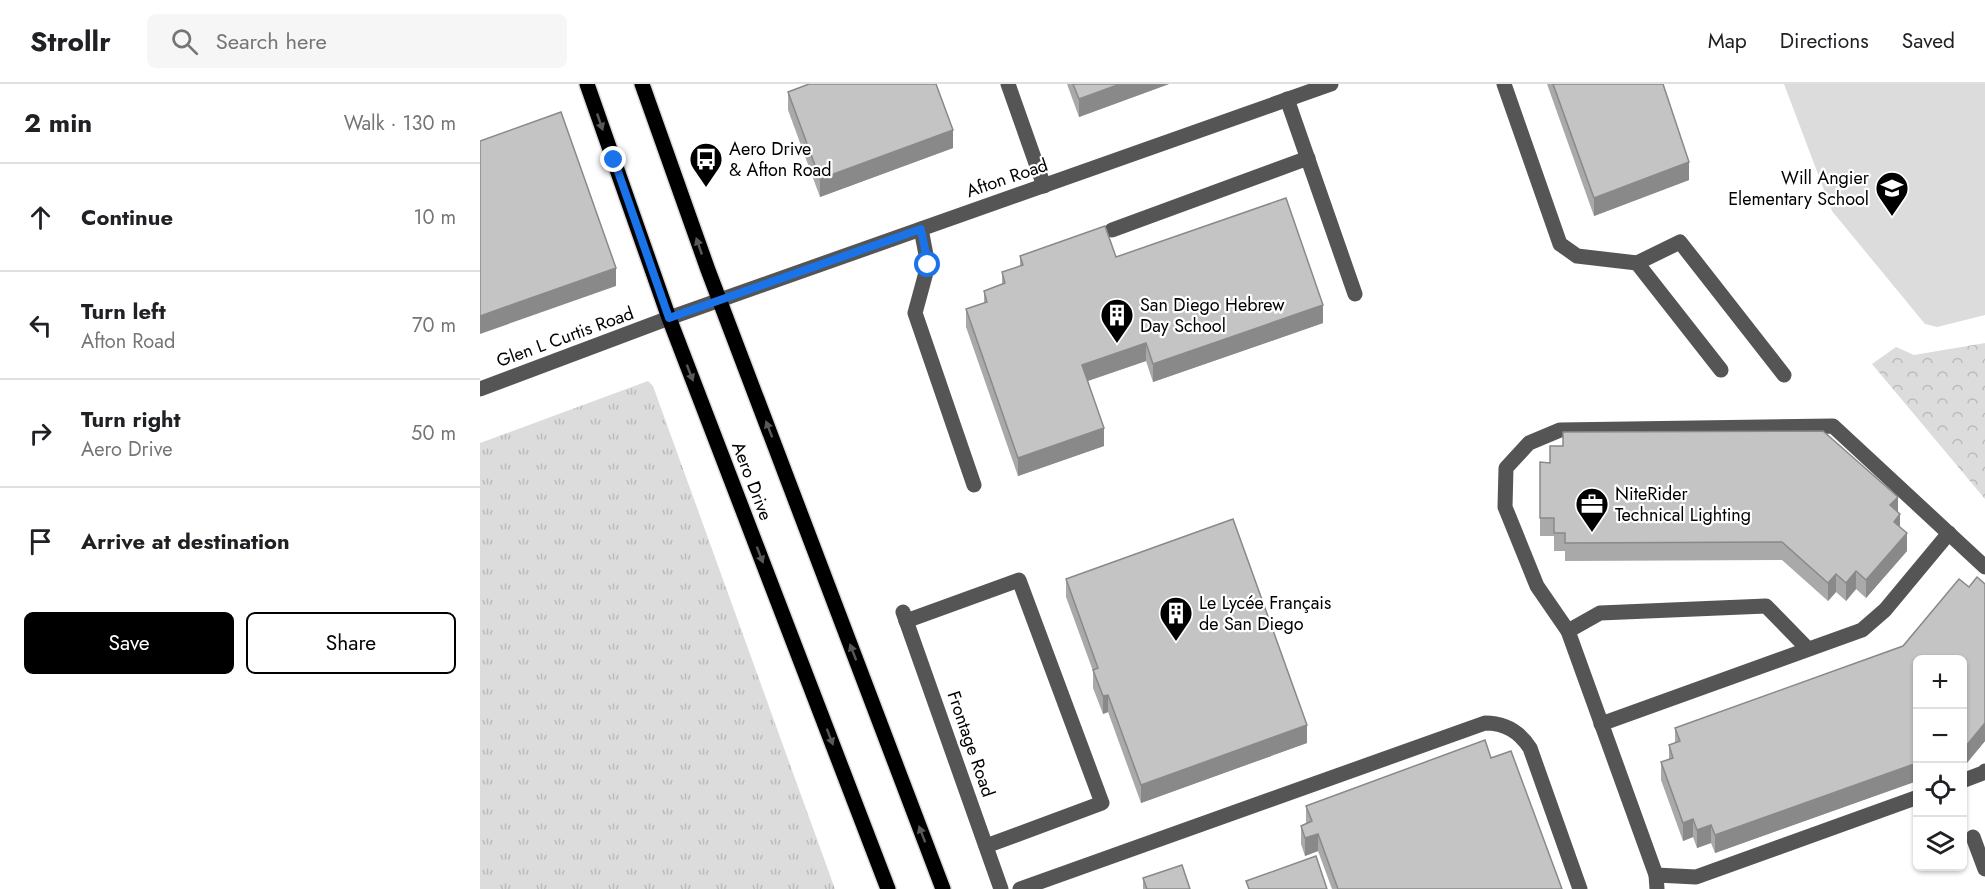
<!DOCTYPE html>
<html lang="en">
<head>
<meta charset="utf-8">
<style>
	:root { --surface:#fff; --page:#f6f6f6; --text:#202124; --muted:#757577; --line:#e0e0e0; --accent:#000 }
	body { margin:0; font-family:Jost,sans-serif; background:var(--page); color:var(--text) }
	.controls { position:absolute; right:18px; bottom:18px; display:grid; overflow:hidden; border-radius:9px; box-shadow:0 2px 4px #0004 }
	.controls button { width:54px; height:54px; display:grid; place-items:center; padding:0; border:0; border-bottom:2px solid var(--line); background:var(--surface); color:var(--text); font:30px sans-serif }
	.stop { position:absolute; width:18px; height:18px; margin:-14px; border:4px solid #1a73e8; border-radius:50%; background:#fff }
	.stop.end { background:#1a73e8; border-color:#fff; box-shadow:0 2px 6px #0008 }
	.list { margin:0; padding:0; list-style:none }
	h2 { display:flex; justify-content:space-between; align-items:center; height:78px; margin:0; padding:0 24px; font-size:26px }
	h2 small { font-size:20px; font-weight:400; color:var(--muted) }
	.list li { display:grid; grid-template-columns:39px 1fr auto; gap:18px; align-items:center; box-sizing:border-box; height:108px; padding:0 24px; border-top:2px solid var(--line) }
	.list b { display:block; font-size:22px; white-space:nowrap }
	.list p { margin:0; font-size:20px; white-space:nowrap; color:var(--muted) }
	.list em { font-size:20px; font-style:normal; color:var(--muted) }
	.actions { display:flex; gap:12px; padding:18px 24px }
	.actions a { flex:1; padding:14px 0; border:2px solid var(--accent); border-radius:9px; text-align:center; font-size:21px; color:var(--accent) }
	.actions .main { background:var(--accent); color:#fff }
	.icon { flex:none; width:33px; height:33px; fill:none; stroke:currentColor; stroke-width:2; stroke-linecap:round; stroke-linejoin:round }
	.map { position:relative; flex:none; width:1505px; height:805px; overflow:hidden }
	header { display:flex; align-items:center; gap:36px; box-sizing:border-box; height:84px; padding:0 30px; background:var(--surface); border-bottom:2px solid var(--line) }
	header strong { font-size:28px }
	nav { display:flex; gap:33px; margin-inline-start:auto; font-size:21px }
	.search { width:420px; height:54px; background:var(--page); display:flex; align-items:center; gap:15px; box-sizing:border-box; padding:0 21px; border-radius:9px; color:var(--muted); font-size:22px }
	main { display:flex }
	aside { flex:1; background:var(--surface) }
	.map>svg:first-child { display:block }
	.grass { fill:url(#grass-tufts) }
	.park { fill:url(#park-crowns) }
	.pitch { fill:#dcdcdc }
	.lines { fill:none; stroke-linecap:round; stroke-linejoin:round }
	.major-casing { stroke:#dbdbdb; stroke-width:18 }
	.minor { stroke:#555; stroke-width:15 }
	.major { stroke:#000; stroke-width:15 }
	.wall { fill:#a9a9a9 }
	.shaded-wall { fill:#898989 }
	.building { fill:#c4c4c4; stroke:#898989; stroke-width:1.5 }
	.oneway { fill:#595959 }
	.route { stroke:#1a73e8; stroke-width:8 }
	.labels { text-anchor:middle; dominant-baseline:central; stroke-width:4.5; stroke-linejoin:round; paint-order:stroke }
	.poi-label { font-size:18px; fill:#000; stroke:#fff; text-anchor:start }
	.street-label { font-size:18px; fill:#000; stroke:#fff }
</style>
</head>
<body>
<header>
<strong>Strollr</strong>
<div class="search"><svg class="icon" aria-label="search" viewBox="0 0 24 24"><circle cx="10" cy="10" r="6"/><path d="M15 15l6 6"/></svg>Search here</div>
<nav><a>Map</a><a>Directions</a><a>Saved</a></nav>
</header>
<main>
<aside>
<h2>2 min<small>Walk · 130 m</small></h2>
<ul class="list">
<li><svg class="icon" aria-label="ahead" viewBox="0 0 24 24"><path d="M12 20V5M6 11l6-6 6 6"/></svg><div><b>Continue</b></div><em>10 m</em></li>
<li><svg class="icon" aria-label="left" viewBox="0 0 24 24"><path d="M17 20v-9H6M10 6l-5 5 5 5"/></svg><div><b>Turn left</b><p>Afton Road</p></div><em>70 m</em></li>
<li><svg class="icon" aria-label="right" viewBox="0 0 24 24"><path d="M7 20v-9h11M14 6l5 5-5 5"/></svg><div><b>Turn right</b><p>Aero Drive</p></div><em>50 m</em></li>
<li><svg class="icon" aria-label="arrive" viewBox="0 0 24 24"><path d="M6 21V4h12l-3 4 3 4H6"/></svg><div><b>Arrive at destination</b></div></li>
</ul>
<div class="actions"><a class="main">Save</a><a>Share</a></div>
</aside>
<div class="map">
<svg width="1505" height="805" viewBox="0 0 1505 805">
	<defs>
		<pattern id="grass-tufts" width="24" height="20" patternUnits="userSpaceOnUse" patternTransform="scale(1.5)"><rect width="24" height="20" fill="#dcdcdc"/><path d="M3 7l-1-3M5 7V3M7 7l1-3M15 17l-1-3M17 17v-4M19 17l1-3" fill="none" stroke="#bbb"/></pattern>
		<pattern id="park-crowns" width="20" height="18" patternUnits="userSpaceOnUse" patternTransform="scale(1.5)"><rect width="20" height="18" fill="#dcdcdc"/><path d="M2 6a3 3 0 1 1 6 0M12 15a3 3 0 1 1 6 0" fill="none" stroke="#bbb"/></pattern>
	</defs>
	<rect width="100%" height="100%" fill="#fff"/>
	<!-- grass -->
	<path class="grass" d="M168 297 173 302 355 805H0V359Z"/>
	<!-- park -->
	<path class="park" d="M1505 259V415L1392 280 1416 263 1434 271Z"/>
	<!-- pitch -->
	<path class="pitch" d="M1304 0H1505V231L1457 243 1445 240 1352 127Z"/>
	<g class="lines">
		<defs>
			<g id="major">
				<path d="M107 0 189 234 408 805"/>
				<path d="M162 0 228 186 463 805"/>
			</g>
		</defs>
		<!-- major casing -->
		<use href="#major" class="major-casing"/>
		<!-- minor -->
		<g class="minor">
			<path d="M528 0 564 102"/>
			<path d="M1024 0 1080 160 1097 172 1157 179 1241 286"/>
			<path d="M807 15 875 210"/>
			<path d="M441 145 448 181 435 229 494 401"/>
			<path d="M632 146 828 74"/>
			<path d="M1157 179 1200 158 1304 291"/>
			<path d="M0 305 189 234 851 0"/>
			<path d="M423 528 521 805"/>
			<path d="M426 537 539 496 622 719 506 762"/>
			<path d="M1088 547 1120 529 1286 522 1328 565"/>
			<path d="M1121 640 1382 546 1405 526 1469 449"/>
			<path d="M1482 697 1503 689 1505 687"/>
			<path d="M1493 753 1505 785"/>
			<path d="M1176 791 1216 793 1438 713"/>
			<path d="M540 805 1005 639C1025 639 1039 647 1050 664L1100 805"/>
			<path d="M1177 805 1176 791 1088 547 1057 502 1025 423 1026 384 1049 359 1080 346 1353 342 1505 483"/>
		</g>
		<!-- major -->
		<use href="#major" class="major"/>
	</g>
	<!-- wall -->
	<g class="wall">
		<path d="M587 0H689L599 33Z"/>
		<path d="M1067 0H1183L1209 96 1114 132Z"/>
		<path d="M308 8 473 64 340 113 308 26Z"/>
		<path d="M540 172 636 173 843 239 673 298 666 277 607 297 624 362 538 392 486 243V225L504 219V207L522 201V188L540 182Z"/>
		<path d="M1060 378 1070 379 1418 428 1420 443 1427 467 1386 514 1376 505 1366 517 1356 508 1348 517 1302 476 1085 477V467H1074V452H1060Z"/>
		<path d="M1497 493 1505 500V657L1486 680 1482 681V576H1437V697L1235 769 1231 759 1217 764 1213 753 1203 757 1181 696V678L1189 675V661L1195 659V644L1423 562 1479 495 1489 503Z"/>
		<path d="M586 495 827 659 661 719 628 628 623 630 613 604V587L586 513Z"/>
		<path d="M1011 674 1082 805H852L838 767 825 772 821 760V742L826 740V722Z"/>
		<path d="M663 794 710 805H663Z"/>
	</g>
	<!-- shaded-wall -->
	<g class="shaded-wall">
		<path d="M640 0H689L599 33V15Z"/>
		<path d="M473 46V64L340 113V95Z"/>
		<path d="M1209 78V96L1114 132V114Z"/>
		<path d="M136 184V202L0 250V232Z"/>
		<path d="M843 221V239L673 298V280Z"/>
		<path d="M666 259V277L602 299V281Z"/>
		<path d="M624 344V362L538 392V374Z"/>
		<path d="M1418 413V431L1410 421Z"/>
		<path d="M1420 430V448L1414 438Z"/>
		<path d="M1427 449V467L1386 514V496Z"/>
		<path d="M1376 487V505L1366 517V499Z"/>
		<path d="M1356 490V508L1348 517V499Z"/>
		<path d="M628 611V628L623 630V612Z"/>
		<path d="M1505 639V657L1486 680 1482 681V663Z"/>
		<path d="M827 641V659L661 719V701Z"/>
		<path d="M1437 679V697L1235 769V751Z"/>
		<path d="M1213 735V753L1203 757V739Z"/>
		<path d="M1231 741V759L1217 764V746Z"/>
		<path d="M838 750V767L825 772V754Z"/>
	</g>
	<!-- building -->
	<g class="building">
		<path d="M329 0H456L473 46 340 95 308 8Z"/>
		<path d="M593 0H640L599 15Z"/>
		<path d="M1073 0H1183L1209 78 1114 114Z"/>
		<path d="M81 28 136 184 0 232V57Z"/>
		<path d="M806 114 843 221 673 280 666 259 602 281 624 344 538 374 486 225 507 218 504 207 525 199 522 188 543 181 540 172 625 142 636 173Z"/>
		<path d="M1343 347 1418 413 1410 421 1420 430 1414 438 1427 449 1386 496 1376 487 1366 499 1356 490 1348 499 1302 458 1085 459V449H1074V434H1060V378L1070 379V362H1083V348Z"/>
		<path d="M753 435 827 641 661 701 628 611 623 612 613 586 618 584 586 495Z"/>
		<path d="M1497 493 1505 500V639L1486 662 1482 663V576H1437V679L1235 751 1231 741 1217 746 1213 735 1203 739 1181 678 1193 674 1189 661 1200 657 1195 644 1423 562 1479 495 1489 503Z"/>
		<path d="M1005 656 1011 674 1031 667 1082 805H858L838 750 825 754 821 742 832 737 826 722Z"/>
		<path d="M836 772 847 805H769L766 797Z"/>
		<path d="M702 781 710 805H667L663 794Z"/>
	</g>
	<!-- one-way arrows -->
	<defs><path id="oneway-solid" d="M-6-.8H1V-3.2L6.5 0L1 3.2V.8H-6Z" transform="scale(1.5)"/></defs>
	<g class="oneway">
		<use href="#oneway-solid" transform="translate(120 38) rotate(71)"/>
		<use href="#oneway-solid" transform="translate(219 162) rotate(-109)"/>
		<use href="#oneway-solid" transform="translate(210 289) rotate(69)"/>
		<use href="#oneway-solid" transform="translate(289 345) rotate(-111)"/>
		<use href="#oneway-solid" transform="translate(280 471) rotate(69)"/>
		<use href="#oneway-solid" transform="translate(373 568) rotate(-111)"/>
		<use href="#oneway-solid" transform="translate(350 653) rotate(69)"/>
		<use href="#oneway-solid" transform="translate(442 750) rotate(-111)"/>
	</g>
	<g class="lines">
		<!-- route -->
		<path class="route" d="M134 76 189 234 441 145 448 181"/>
	</g>
	<!-- icons -->
	<defs>
		<symbol id="bus-pin" viewBox="-11 -11 22 30"><path d="M0 17L-7.5 6A9.5 9.5 0 1 1 7.5 6Z" fill="#000" stroke="#fff"/><path d="M-5-6H5V4H4V6H2V4H-2V6H-4V4H-5ZM-3.5-4V0h7V-4ZM-3.5 1.2v1.5H-2V1.2ZM2 1.2v1.5H3.5V1.2Z" fill="#fff"/></symbol>
		<symbol id="school-pin" viewBox="-11 -11 22 30"><path d="M0 17L-7.5 6A9.5 9.5 0 1 1 7.5 6Z" fill="#000" stroke="#fff"/><path d="M0-5L7-2L0 1L-7-2ZM-4 1L0 2.5L4 1V4Q0 6-4 4Z" fill="#fff"/></symbol>
		<symbol id="building-pin" viewBox="-11 -11 22 30"><path d="M0 17L-7.5 6A9.5 9.5 0 1 1 7.5 6Z" fill="#000" stroke="#fff"/><path d="M-4-6H4V6H1V3H-1V6H-4ZM-2.5-4.3h1.7v1.8h-1.7ZM.8-4.3h1.7v1.8H.8ZM-2.5-1h1.7V.8h-1.7ZM.8-1h1.7V.8H.8Z" fill="#fff"/></symbol>
		<symbol id="office-pin" viewBox="-11 -11 22 30"><path d="M0 17L-7.5 6A9.5 9.5 0 1 1 7.5 6Z" fill="#000" stroke="#fff"/><path d="M-6-3h4V-5.5h4V-3h4V5H-6ZM-1-4.5V-3h2v-1.5ZM-6 0V1H6V0Z" fill="#fff"/></symbol>
	</defs>
	<g fill-rule="evenodd">
		<use href="#bus-pin" x="207" y="56" width="38" height="52"/>
		<use href="#school-pin" x="1393" y="85" width="38" height="52"/>
		<use href="#building-pin" x="618" y="212" width="38" height="52"/>
		<use href="#office-pin" x="1093" y="401" width="38" height="52"/>
		<use href="#building-pin" x="677" y="510" width="38" height="52"/>
	</g>
	<g class="labels">
		<!-- poi labels -->
		<g class="poi-label">
			<text x="249" y="65">Aero Drive<tspan x="249" dy="21">&amp; Afton Road</tspan></text>
			<text x="1389" y="94" text-anchor="end">Will Angier<tspan x="1389" dy="21">Elementary School</tspan></text>
			<text x="660" y="221">San Diego Hebrew<tspan x="660" dy="21">Day School</tspan></text>
			<text x="1135" y="410">NiteRider<tspan x="1135" dy="21">Technical Lighting</tspan></text>
			<text x="719" y="519">Le Lycée Français<tspan x="719" dy="21">de San Diego</tspan></text>
		</g>
		<!-- street labels -->
		<g class="street-label">
			<text transform="translate(527 94) rotate(-19)">Afton Road</text>
			<text transform="translate(85 253) rotate(-20)">Glen L Curtis Road</text>
			<text transform="translate(272 397) rotate(69)">Aero Drive</text>
			<text transform="translate(491 660) rotate(71)">Frontage Road</text>
		</g>
	</g>
</svg>
<div class="controls">
<button>+</button>
<button>−</button>
<button><svg class="icon" aria-label="locate" viewBox="0 0 24 24"><circle cx="12" cy="12" r="6"/><path d="M12 2v4M12 18v4M2 12h4M18 12h4"/></svg></button>
<button><svg class="icon" aria-label="layers" viewBox="0 0 24 24"><path d="M12 4l9 5-9 5-9-5zM3 14l9 5 9-5"/></svg></button>
</div>
<div class="stop" style="left:448px;top:181px"></div>
<div class="stop end" style="left:134px;top:76px"></div>
</div>
</main>
</body>
</html>
